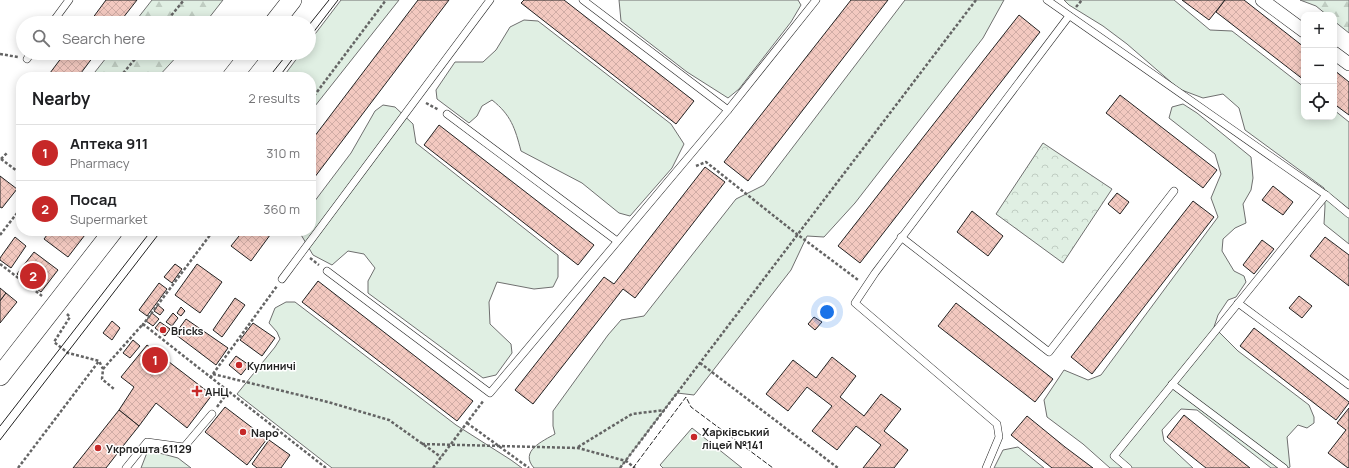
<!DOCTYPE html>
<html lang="en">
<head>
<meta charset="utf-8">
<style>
	:root { --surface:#fff; --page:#f6f6f6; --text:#202124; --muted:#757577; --line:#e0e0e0; --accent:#c62828 }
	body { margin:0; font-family:Manrope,sans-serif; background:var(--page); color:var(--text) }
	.controls { position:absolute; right:12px; top:12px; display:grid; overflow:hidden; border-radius:8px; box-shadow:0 2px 10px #0003 }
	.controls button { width:36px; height:36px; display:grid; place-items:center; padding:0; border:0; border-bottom:1px solid var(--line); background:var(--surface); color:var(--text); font:20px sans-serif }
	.you { position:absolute; left:827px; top:312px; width:14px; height:14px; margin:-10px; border:3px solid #fff; border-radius:50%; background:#1a73e8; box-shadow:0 0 0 6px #1a73e833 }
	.badge { display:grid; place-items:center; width:26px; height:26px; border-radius:50%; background:var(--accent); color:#fff; font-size:13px; font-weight:700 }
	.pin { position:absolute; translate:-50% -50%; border:2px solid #fff; box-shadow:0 1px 4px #0006 }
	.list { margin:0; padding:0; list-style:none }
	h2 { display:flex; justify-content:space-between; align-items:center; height:52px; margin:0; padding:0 16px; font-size:17px }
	h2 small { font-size:13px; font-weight:400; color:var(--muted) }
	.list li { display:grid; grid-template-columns:26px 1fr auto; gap:12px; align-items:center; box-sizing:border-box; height:56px; padding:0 16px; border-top:1px solid var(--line) }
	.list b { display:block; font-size:15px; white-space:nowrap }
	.list p { margin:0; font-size:13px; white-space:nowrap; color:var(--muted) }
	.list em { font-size:13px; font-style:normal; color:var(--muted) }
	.icon { flex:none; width:22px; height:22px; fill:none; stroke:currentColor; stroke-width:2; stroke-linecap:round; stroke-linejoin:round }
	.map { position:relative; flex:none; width:1349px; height:468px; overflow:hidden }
	.search { position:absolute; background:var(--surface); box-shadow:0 2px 10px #0003; left:16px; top:16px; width:300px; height:44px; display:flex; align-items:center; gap:10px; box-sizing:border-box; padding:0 14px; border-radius:22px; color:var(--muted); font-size:15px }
	.panel { position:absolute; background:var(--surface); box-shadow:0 2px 10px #0003; left:16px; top:72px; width:300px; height:164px; border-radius:16px }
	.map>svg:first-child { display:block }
	.green { fill:#e0efe3; stroke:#6f6f6f }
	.forest { fill:url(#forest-firs); stroke:#6f6f6f }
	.park { fill:url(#park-crowns); stroke:#6f6f6f }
	.building { fill:url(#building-cross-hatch); stroke:#222 }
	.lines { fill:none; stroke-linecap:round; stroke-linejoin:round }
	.lane-casing { stroke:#222; stroke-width:8 }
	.street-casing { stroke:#222; stroke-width:14 }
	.secondary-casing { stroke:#222; stroke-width:20 }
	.path { stroke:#646464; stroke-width:2.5; stroke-dasharray:3 2; stroke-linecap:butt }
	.lane { stroke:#fff; stroke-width:7 }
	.street { stroke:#fff; stroke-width:13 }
	.secondary { stroke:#fff; stroke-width:19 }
	.tram { stroke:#222; stroke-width:1 }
	.fence { stroke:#222; stroke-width:1; stroke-dasharray:5 2; stroke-linecap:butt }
	.poi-dot { fill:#c62828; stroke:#fff; stroke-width:1.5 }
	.labels { text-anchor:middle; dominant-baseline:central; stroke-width:3; stroke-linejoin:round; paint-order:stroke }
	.poi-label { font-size:11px; font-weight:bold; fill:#222; stroke:#fff; text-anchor:start }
</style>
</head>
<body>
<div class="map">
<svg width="1349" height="468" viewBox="0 0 1349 468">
	<defs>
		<pattern id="forest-firs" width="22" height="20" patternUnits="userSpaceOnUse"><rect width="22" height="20" fill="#e0efe3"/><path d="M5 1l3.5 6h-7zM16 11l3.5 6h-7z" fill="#c0cdc2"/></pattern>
		<pattern id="park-crowns" width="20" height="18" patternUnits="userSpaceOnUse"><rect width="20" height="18" fill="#e0efe3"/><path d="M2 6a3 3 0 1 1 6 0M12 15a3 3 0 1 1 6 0" fill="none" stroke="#c0cdc2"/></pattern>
		<pattern id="building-cross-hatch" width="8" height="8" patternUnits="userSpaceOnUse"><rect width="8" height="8" fill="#f3c9c0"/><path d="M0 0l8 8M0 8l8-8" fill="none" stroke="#d0aca5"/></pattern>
	</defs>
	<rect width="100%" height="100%" fill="#fff"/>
	<!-- green -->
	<g class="green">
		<path d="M341 0H399L311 111V77H283L301 53H309V42Z"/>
		<path d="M619 0H798L801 5 791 22 739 89 728 98 687 72 621 21Z"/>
		<path d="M905 0H1004L983 38 855 203 824 237 807 236 791 270 694 395 677 393 620 468H534C519 451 543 441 555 434L553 426V411L608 335 621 320 644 316 736 199 764 185Z"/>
		<path d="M1064 0H1174L1210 30 1232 31 1304 87V117H1334V110L1349 122V244L1324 224 1325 206 1324 188 1245 130 1239 108 1223 94 1203 98 1179 89 1127 44 1103 26 1069 5Z"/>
		<path d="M524 20 538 21 671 124 684 144 672 168 630 216 619 213 582 183 521 151C515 128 511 115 492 100L482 106 477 116 469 123 437 99 436 90 455 62H483L496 50 510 27Z"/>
		<path d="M1183 104 1197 113 1251 157 1253 178 1251 190 1243 204 1246 223 1235 228 1223 239 1222 251 1234 271 1244 276 1246 282 1236 297 1228 300 1218 315 1214 327 1238 351 1309 405 1314 417V423L1307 428 1298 425 1287 437 1290 467 1288 468H1271L1197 410 1181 409 1162 430 1164 441 1193 468H1110L1083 444 1047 417 1044 400 1064 370 1088 380 1101 375 1218 217 1211 198 1221 174 1215 154 1169 118 1172 107Z"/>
		<path d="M383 105 395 107 413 124 416 143 558 255V277L553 287 534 289 497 282 489 302 490 324 511 344 512 353 496 375 483 378 368 293V281L375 268 364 254 348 251 332 265 313 255 300 233 301 231H311V206L351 153 375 111Z"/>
		<path d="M286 302H295L456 425 511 460 522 468H332L237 394 275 347 280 339 277 332 269 323 275 308Z"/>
		<path d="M692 428 742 468H663L660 465Z"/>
		<path d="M1018 447 1044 468H994L1003 450Z"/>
		<path d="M148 450 178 458 191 468H141Z"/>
	</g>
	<!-- forest -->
	<g class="forest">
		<path d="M152 0H223L205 23H134Z"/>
		<path d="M1300 0H1349V33L1334 21V15H1327L1316 6Z"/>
		<path d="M110 53H180L158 77H91Z"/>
	</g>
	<!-- park -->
	<path class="park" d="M1043 143 1112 189 1063 263 996 214Z"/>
	<!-- building -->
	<g class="building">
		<path d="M106 0H137L119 23H89Z"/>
		<path d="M418 0H449L311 182V141Z"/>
		<path d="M524 0H564L694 101 676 124 521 3Z"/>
		<path d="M851 0H888L748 181 724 162Z"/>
		<path d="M1182 0H1225L1209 20Z"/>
		<path d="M1225 0H1244L1304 47V80L1216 12Z"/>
		<path d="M1019 15 1040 32 860 263 838 246Z"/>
		<path d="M65 53H96L78 77H47Z"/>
		<path d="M1334 70 1349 82V115L1334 104Z"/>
		<path d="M1120 95 1217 170 1203 188 1106 113Z"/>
		<path d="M439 125 594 245 578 265 424 145Z"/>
		<path d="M705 167 725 182 635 298 623 289 533 404 515 390 604 277 614 284Z"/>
		<path d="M0 176 17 189 2 208 0 207Z"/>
		<path d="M1273 186 1293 202 1283 215 1262 200Z"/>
		<path d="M1117 193 1129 202 1120 214 1108 204Z"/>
		<path d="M1193 201 1214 217 1092 374 1071 357Z"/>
		<path d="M972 211 1003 236 988 256 957 232Z"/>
		<path d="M50 231H88L68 257 44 239Z"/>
		<path d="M243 231H273L251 261 231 246Z"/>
		<path d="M15 237 26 246 11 268 0 260V258Z"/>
		<path d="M1325 237 1349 255V286L1310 256Z"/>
		<path d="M1262 240 1274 249 1254 274 1243 265Z"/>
		<path d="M34 252 58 270 41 292 17 274Z"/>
		<path d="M175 264 182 269 172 283 164 277Z"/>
		<path d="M197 264 222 282 200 313 175 295Z"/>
		<path d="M318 281 473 401 457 421 302 302Z"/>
		<path d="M159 283 167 289 147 316 139 310Z"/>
		<path d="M0 288 6 293 0 301Z"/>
		<path d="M6 293 17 302 0 323V301Z"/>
		<path d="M1299 296 1312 306 1302 318 1289 308Z"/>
		<path d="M235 298 245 305 222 337 213 330Z"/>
		<path d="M956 303 1053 379 1035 402 938 326Z"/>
		<path d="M158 305 164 310 160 315 154 311Z"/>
		<path d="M181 307 185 311 181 316 177 313Z"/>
		<path d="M152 313 159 319 153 326 146 321Z"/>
		<path d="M173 313 178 318 172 326 166 322Z"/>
		<path d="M814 317 822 322 815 330 808 324Z"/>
		<path d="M186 319 228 348 216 365 175 334Z"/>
		<path d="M112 321 120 328 112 340 103 333Z"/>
		<path d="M160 322 170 329 165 336 155 328Z"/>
		<path d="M253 323 275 338 262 356 240 340Z"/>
		<path d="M1254 328 1349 402V403L1336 420 1240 346Z"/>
		<path d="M133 340 140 346 130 358 123 353Z"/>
		<path d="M147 345 212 395 187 428 156 403 139 426 119 410 134 387 121 377Z"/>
		<path d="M236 356 249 365 241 375 229 365Z"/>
		<path d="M832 357 856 376 840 397 864 416 881 394 901 409 884 431 908 450 894 468H863L881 445 856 426 837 450 812 431 832 406 807 387 788 411 766 394 793 360 816 378Z"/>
		<path d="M225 407 267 439 247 465 205 432Z"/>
		<path d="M1349 408V468H1348L1328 453 1346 430 1337 423Z"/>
		<path d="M119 410 139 426 127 441 106 468H73Z"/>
		<path d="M1184 415 1221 445 1250 468H1206L1167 437Z"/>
		<path d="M1027 416 1065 447 1093 468H1052L1011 435Z"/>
		<path d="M269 440 290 455 281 468H257L252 464Z"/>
	</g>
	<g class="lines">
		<defs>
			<g id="lane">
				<path d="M583 0 728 110"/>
				<path d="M1047 0 1326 195 1349 214"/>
				<path d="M52 23 69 0"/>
				<path d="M27 59 31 53"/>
				<path d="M447 114 617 241"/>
				<path d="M901 237 1049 352 1174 191"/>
				<path d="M327 271 490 393 728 110 816 0"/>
				<path d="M282 279 490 0"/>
				<path d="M1238 303 1349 385"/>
				<path d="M1172 384 1284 468"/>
				<path d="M126 468 147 442 184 447 212 414"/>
				<path d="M986 468 999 437 997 424 855 303 875 273 1069 16"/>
				<path d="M1128 468 1114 456 1326 195"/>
			</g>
			<g id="street">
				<path d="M1262 0 1304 31"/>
				<path d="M1334 53 1349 64"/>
			</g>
			<g id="secondary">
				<path d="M274 23 292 0"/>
				<path d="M232 77 251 53"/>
				<path d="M0 376 113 231"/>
			</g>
		</defs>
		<!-- lane casing -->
		<use href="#lane" class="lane-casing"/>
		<!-- street casing -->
		<use href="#street" class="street-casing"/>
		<!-- secondary casing -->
		<use href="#secondary" class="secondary-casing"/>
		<!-- path -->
		<g class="path">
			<path d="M1076 7 1082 0"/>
			<path d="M165 23 184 0"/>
			<path d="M0 54 18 57"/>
			<path d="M120 77 140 53"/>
			<path d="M311 100 386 0"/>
			<path d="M426 103 439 110"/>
			<path d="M1 159 21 174"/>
			<path d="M1 159 7 153"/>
			<path d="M696 166 706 162 798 235 858 280"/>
			<path d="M0 235 21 208"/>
			<path d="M310 258 319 265"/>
			<path d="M0 264 42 296"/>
			<path d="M67 314 70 317 54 342 68 353 99 361 103 369 102 379 114 389"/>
			<path d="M142 326 213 231"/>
			<path d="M700 363 838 468"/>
			<path d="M103 369 143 324 326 468"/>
			<path d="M213 374 328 402 389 420 441 457"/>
			<path d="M210 378 277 286"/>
			<path d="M217 407 228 392"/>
			<path d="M467 423 529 468"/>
			<path d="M422 444 578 448 626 461 635 468"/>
			<path d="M578 447 632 414 665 410"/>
			<path d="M18 468 99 361"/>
			<path d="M433 468 484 400"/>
			<path d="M620 468 976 0"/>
		</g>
		<!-- lane -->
		<use href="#lane" class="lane"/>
		<!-- street -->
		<use href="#street" class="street"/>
		<!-- secondary -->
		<use href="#secondary" class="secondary"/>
		<!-- tram -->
		<g class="tram">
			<path d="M309 25 329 0"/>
			<path d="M309 38 338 0"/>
			<path d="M269 77 288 53"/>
			<path d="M279 77 297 53"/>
			<path d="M0 426 151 231"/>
			<path d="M0 440 161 231"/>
		</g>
		<!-- fence -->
		<path class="fence" d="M633 468 686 397 691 407 773 468"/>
	</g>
	<!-- markers -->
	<g class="poi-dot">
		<circle cx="163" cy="330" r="4"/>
		<circle cx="239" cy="365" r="4"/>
		<path d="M195 385h4v4h4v4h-4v4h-4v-4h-4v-4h4z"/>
		<circle cx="243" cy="432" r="4"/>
		<circle cx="694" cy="437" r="4"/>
		<circle cx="98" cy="448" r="4"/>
	</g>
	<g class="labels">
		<!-- poi labels -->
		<g class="poi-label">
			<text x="171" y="330">Bricks</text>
			<text x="247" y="365">Кулиничі</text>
			<text x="205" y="391">АНЦ</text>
			<text x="702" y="431">Харківський<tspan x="702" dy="13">ліцей №141</tspan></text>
			<text x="251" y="432">Napo</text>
			<text x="106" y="448">Укрпошта 61129</text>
		</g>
	</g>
</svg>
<div class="controls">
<button>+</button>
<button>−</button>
<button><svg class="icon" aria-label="locate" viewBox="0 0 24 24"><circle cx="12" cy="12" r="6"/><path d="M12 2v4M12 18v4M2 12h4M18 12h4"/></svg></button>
</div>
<div class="you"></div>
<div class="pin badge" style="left:155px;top:360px">1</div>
<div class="pin badge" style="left:33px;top:276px">2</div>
<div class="search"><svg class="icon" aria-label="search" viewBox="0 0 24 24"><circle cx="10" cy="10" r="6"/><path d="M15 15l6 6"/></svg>Search here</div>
<section class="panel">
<h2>Nearby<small>2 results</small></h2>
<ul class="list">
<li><span class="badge">1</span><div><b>Аптека 911</b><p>Pharmacy</p></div><em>310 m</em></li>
<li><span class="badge">2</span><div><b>Посад</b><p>Supermarket</p></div><em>360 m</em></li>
</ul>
</section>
</div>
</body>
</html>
